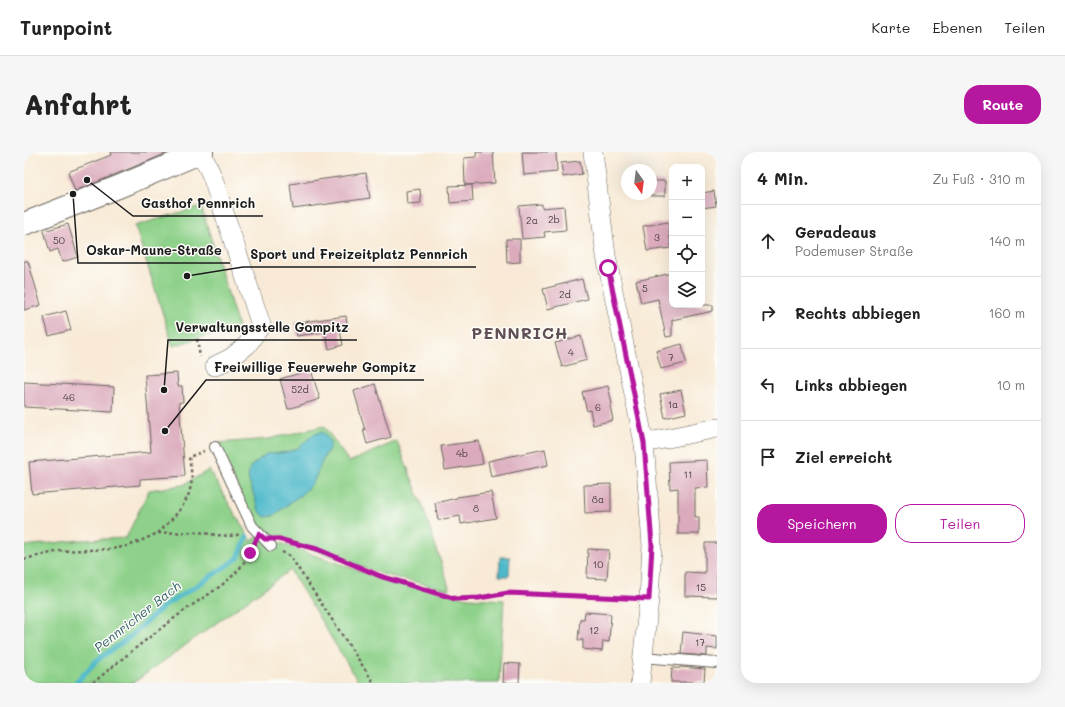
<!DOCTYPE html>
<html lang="de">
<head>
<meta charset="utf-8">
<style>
	:root { --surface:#fff; --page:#f6f6f6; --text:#222; --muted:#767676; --line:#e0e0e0; --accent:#b5179e }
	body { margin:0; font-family:Mali,sans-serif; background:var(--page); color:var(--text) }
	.controls { position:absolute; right:12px; top:12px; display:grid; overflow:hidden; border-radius:8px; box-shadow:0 4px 16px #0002 }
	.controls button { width:36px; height:36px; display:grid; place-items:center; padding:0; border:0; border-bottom:1px solid var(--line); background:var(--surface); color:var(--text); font:20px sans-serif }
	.compass { position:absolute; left:597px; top:12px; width:36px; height:36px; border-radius:50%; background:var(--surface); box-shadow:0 4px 16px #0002; rotate:166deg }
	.stop { position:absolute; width:12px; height:12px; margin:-9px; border:3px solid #b5179e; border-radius:50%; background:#fff }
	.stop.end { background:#b5179e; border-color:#fff; box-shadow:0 1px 4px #0008 }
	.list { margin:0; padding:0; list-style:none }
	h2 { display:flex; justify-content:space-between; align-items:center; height:52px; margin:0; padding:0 16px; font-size:17px }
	h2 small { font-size:13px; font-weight:400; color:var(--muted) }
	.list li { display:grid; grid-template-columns:26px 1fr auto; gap:12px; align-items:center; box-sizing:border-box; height:72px; padding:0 16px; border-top:1px solid var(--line) }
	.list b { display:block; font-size:15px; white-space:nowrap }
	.list p { margin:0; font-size:13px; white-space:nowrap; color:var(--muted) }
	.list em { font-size:13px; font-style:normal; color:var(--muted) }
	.actions { display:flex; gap:8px; padding:12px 16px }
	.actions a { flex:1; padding:9px 0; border:1px solid var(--accent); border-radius:16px; text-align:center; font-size:14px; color:var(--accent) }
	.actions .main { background:var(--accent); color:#fff }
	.icon { flex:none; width:22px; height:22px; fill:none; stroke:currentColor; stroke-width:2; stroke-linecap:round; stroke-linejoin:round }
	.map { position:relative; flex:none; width:693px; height:531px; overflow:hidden; border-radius:16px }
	header { display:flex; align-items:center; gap:24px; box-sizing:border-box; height:56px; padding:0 20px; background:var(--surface); border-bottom:1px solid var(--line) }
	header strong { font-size:19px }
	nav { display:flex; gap:22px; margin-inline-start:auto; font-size:14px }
	.intro { display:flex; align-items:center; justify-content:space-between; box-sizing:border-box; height:96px; padding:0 24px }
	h1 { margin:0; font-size:28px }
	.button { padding:10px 18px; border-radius:16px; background:var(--accent); color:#fff; font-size:14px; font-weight:700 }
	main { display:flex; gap:24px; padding:0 24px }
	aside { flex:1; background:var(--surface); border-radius:16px; box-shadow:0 4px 16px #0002 }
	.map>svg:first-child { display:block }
	.green { fill:#8ed18a; stroke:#557653 }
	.water { fill:#4eb9ca; stroke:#356a73 }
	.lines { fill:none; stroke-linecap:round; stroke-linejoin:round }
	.stream { stroke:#4eb9ca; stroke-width:5 }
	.building { fill:#dbabbd }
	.lane-casing { stroke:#69645d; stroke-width:12 }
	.street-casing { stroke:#69645d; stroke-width:20 }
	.secondary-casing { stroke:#69645d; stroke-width:24 }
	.path { stroke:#69645d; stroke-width:2.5; stroke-dasharray:3 3; stroke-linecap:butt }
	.lane { stroke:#fff; stroke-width:10 }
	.street { stroke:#fff; stroke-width:19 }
	.secondary { stroke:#fff; stroke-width:22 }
	.route { stroke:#b5179e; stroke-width:5 }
	.labels { text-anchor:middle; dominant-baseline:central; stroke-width:3; stroke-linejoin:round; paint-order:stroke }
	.number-label { font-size:10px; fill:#4c4044 }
	.water-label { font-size:13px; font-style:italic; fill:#32636a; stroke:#fdfcf7 }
	.district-label { font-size:16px; font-weight:bold; letter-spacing:1px; fill:#5f4e54; stroke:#fdfcf7 }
	.leader { fill:none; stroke:#1c1c1c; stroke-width:1.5 }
	.callout-dot { fill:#1c1c1c; stroke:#fdfcf7; stroke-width:1.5 }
	.callout-label { font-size:13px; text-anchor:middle; font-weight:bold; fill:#1c1c1c; stroke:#fdfcf7; stroke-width:3; stroke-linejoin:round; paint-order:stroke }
</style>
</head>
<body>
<header>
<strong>Turnpoint</strong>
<nav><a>Karte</a><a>Ebenen</a><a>Teilen</a></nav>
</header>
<div class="intro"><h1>Anfahrt</h1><a class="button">Route</a></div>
<main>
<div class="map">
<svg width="693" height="531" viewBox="0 0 693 531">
	<rect width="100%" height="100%" fill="#fdfcf7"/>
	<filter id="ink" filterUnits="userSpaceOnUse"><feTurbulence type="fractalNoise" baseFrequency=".025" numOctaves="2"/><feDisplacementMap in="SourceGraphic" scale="8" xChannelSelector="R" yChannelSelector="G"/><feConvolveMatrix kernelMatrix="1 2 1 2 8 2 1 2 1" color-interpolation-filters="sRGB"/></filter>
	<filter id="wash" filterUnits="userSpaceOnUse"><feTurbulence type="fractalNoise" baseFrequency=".012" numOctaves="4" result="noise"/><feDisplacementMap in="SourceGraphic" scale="16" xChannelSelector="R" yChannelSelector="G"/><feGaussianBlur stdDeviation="0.9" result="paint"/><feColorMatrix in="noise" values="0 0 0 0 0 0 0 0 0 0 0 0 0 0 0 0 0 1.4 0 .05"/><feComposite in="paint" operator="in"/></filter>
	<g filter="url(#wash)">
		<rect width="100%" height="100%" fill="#f8ead6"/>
		<!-- green -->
		<g class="green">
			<path d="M177 54 214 174 149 194 111 74Z"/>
			<path d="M300 274 325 310 373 289 399 355 426 438 358 422 233 378 198 301 195 291 245 287Z"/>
			<path d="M185 318 227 389 236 384 356 426 444 446 480 448 475 531H335L266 418 109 531H0V394L57 388 102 386 125 338 159 333Z"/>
		</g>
		<!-- water -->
		<g class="water">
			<path d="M298 280 301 282 306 290V295L301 303 289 331 279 341 249 364 241 365 235 359 224 326 226 315 242 302 263 300 274 296 290 282Z"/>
			<path d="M476 405H486L485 424H475Z"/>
		</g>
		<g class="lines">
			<!-- stream -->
			<path class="stream" d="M52 531 72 509 102 488 140 454 180 429 214 406 223 385"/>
		</g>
		<g id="blocks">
			<!-- building -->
			<g class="building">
				<path d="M86 0H146L51 39 44 20 87 3Z"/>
				<path d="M452 0H469L471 31 441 33 440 6 453 5Z"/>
				<path d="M498 0H532L533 20 500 23Z"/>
				<path d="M556 9 558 22 539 25 537 11Z"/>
				<path d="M342 21 346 46 269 57 266 32Z"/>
				<rect x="627" y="29" width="14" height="15"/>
				<path d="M448 33 449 49 426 51 425 34Z"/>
				<path d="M396 37 397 51 383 52 382 39Z"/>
				<path d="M690 39 692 54 678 56V41Z"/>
				<path d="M518 52V56L540 54 542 78 520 80 521 85 498 87 495 54Z"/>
				<path d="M644 70 647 96 623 99 619 74Z"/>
				<path d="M44 72 54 105 38 110 34 97 26 100 20 79Z"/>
				<path d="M482 87H496V110L483 111Z"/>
				<path d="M0 109H4L17 153 0 158Z"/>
				<path d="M648 121V153H689V159L648 168V184L642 185 634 147 617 151 612 129Z"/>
				<path d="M558 127 563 147 524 157 519 137Z"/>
				<path d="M42 159 47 178 25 184 20 165Z"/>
				<path d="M322 164 324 177 316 178 319 193 305 197 301 180 273 184 271 171Z"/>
				<path d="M557 184 563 208 538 215 531 191Z"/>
				<path d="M658 192 662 211 637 217 632 199Z"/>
				<path d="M287 218 296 247 264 257 256 227Z"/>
				<path d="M153 221 154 234H158L159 250H155L161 324 116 327V333L8 342 5 310 127 300 121 223Z"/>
				<path d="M0 230 90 235 89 260 0 255Z"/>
				<path d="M351 232 367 285 343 292 339 278H341L330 239Z"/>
				<path d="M584 234 588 252 586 253 589 268 569 273 566 258 563 259 558 240Z"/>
				<path d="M657 238 662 261 641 266 636 242Z"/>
				<path d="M455 289 459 312 421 318 417 294Z"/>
				<path d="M521 297 524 313 467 325 464 309Z"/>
				<path d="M683 308 684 335 671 336V365H675V382H654V336L646 337 645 310Z"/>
				<path d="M587 332V360L561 361 560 333Z"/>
				<path d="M467 340 472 366 437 372 436 364 414 368 411 351 433 346V345Z"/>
				<path d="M681 391H693V445L661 444V420L681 421Z"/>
				<path d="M564 397 585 398 583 427 563 426Z"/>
				<path d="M561 460 587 462 585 490 579 489 578 499 559 497V488H554L556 467H560Z"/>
				<path d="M659 480 693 484V497L683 496V504L657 502Z"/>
				<path d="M480 511 496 512 495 531H479Z"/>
				<path d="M656 515 681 517 680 530H647L648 516H656Z"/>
			</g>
		</g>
	</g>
	<g filter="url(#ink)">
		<use href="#blocks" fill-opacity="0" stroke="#69645d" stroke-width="1"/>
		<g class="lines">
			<defs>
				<g id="lane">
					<path d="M191 295 228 374 247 394"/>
					<path d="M618 505 692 511"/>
				</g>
				<g id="street">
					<path d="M177 0 188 24 237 173 223 193 207 206 191 214"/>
					<path d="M569 0 582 104 620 291 628 393 625 447 616 531"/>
					<path d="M620 291 693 276"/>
				</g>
				<path id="secondary" d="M0 72 94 35 178 0"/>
			</defs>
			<!-- lane casing -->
			<use href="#lane" class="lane-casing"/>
			<!-- street casing -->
			<use href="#street" class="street-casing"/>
			<!-- secondary casing -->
			<use href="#secondary" class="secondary-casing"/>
			<!-- path -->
			<g class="path">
				<path d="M173 187 176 205"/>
				<path d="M134 381C148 367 164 353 167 333 169 324 166 314 165 305L180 299"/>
				<path d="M258 388 293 397 356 424 432 447 455 446 484 441 608 446"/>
				<path d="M258 400 266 404 350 531"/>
				<path d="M0 407 36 399 89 397 107 393 134 381 174 380 192 383 206 384 213 383 217 381"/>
				<path d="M69 531C97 507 127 484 157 461 177 446 204 433 219 412 223 406 226 399 229 393"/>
			</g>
			<!-- lane -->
			<use href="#lane" class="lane"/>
			<!-- street -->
			<use href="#street" class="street"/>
			<!-- secondary -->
			<use href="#secondary" class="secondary"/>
		</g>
	</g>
	<g class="lines" filter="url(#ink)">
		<!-- route -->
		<path class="route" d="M226 401 235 382 241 387H254L293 397 356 424 432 447 455 446 484 441 625 447 628 393 620 291 584 116"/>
	</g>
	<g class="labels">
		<!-- number labels -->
		<g class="number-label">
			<text x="530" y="67">2b</text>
			<text x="508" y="68">2a</text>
			<text x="633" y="85">3</text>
			<text x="35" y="88">50</text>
			<text x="621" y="136">5</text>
			<text x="541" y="142">2d</text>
			<text x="547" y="200">4</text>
			<text x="647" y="205">7</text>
			<text x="276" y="237">52d</text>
			<text x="45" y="245">46</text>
			<text x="649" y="252">1a</text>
			<text x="574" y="255">6</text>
			<text x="438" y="301">4b</text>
			<text x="664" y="322">11</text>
			<text x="574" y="347">8a</text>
			<text x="452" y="356">8</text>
			<text x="574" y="412">10</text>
			<text x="677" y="435">15</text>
			<text x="570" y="478">12</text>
			<text x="676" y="490">17</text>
		</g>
		<!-- water labels -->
		<g class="water-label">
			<text transform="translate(113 464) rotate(-38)">Pennricher Bach</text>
		</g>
		<!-- district labels -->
		<g class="district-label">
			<text x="496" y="180">PENNRICH</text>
		</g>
	</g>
	<!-- callouts -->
	<path class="leader" d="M63 28L109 64H239M49 42L54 111H206M163 124L219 115H452M140 238L144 188H333M141 279L182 228H400"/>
	<g class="callout-dot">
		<circle cx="63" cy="28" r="4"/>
		<circle cx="49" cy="42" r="4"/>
		<circle cx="163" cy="124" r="4"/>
		<circle cx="140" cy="238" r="4"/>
		<circle cx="141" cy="279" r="4"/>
	</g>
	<g class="callout-label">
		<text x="174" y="56">Gasthof Pennrich</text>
		<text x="130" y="103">Oskar-Maune-Straße</text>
		<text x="335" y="107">Sport und Freizeitplatz Pennrich</text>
		<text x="238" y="180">Verwaltungsstelle Gompitz</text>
		<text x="291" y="220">Freiwillige Feuerwehr Gompitz</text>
	</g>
</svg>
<div class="controls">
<button>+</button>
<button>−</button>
<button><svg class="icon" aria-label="locate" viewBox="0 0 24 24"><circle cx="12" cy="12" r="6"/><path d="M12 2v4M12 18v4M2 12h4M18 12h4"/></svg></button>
<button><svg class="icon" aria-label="layers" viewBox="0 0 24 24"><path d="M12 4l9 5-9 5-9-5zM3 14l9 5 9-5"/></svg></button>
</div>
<svg class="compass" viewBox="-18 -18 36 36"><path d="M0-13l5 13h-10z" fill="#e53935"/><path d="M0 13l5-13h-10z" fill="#767676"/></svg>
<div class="stop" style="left:584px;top:116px"></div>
<div class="stop end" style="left:226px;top:401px"></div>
</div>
<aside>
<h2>4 Min.<small>Zu Fuß · 310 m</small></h2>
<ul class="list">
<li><svg class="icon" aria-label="ahead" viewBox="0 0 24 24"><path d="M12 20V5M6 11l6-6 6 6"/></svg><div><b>Geradeaus</b><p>Podemuser Straße</p></div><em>140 m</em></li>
<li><svg class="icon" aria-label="right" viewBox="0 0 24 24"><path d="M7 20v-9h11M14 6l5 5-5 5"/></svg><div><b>Rechts abbiegen</b></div><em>160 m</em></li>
<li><svg class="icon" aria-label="left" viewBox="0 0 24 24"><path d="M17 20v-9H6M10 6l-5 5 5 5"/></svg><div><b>Links abbiegen</b></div><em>10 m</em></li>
<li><svg class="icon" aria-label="arrive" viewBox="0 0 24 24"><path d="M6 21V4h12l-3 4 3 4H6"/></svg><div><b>Ziel erreicht</b></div></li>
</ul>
<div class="actions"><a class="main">Speichern</a><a>Teilen</a></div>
</aside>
</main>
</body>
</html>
